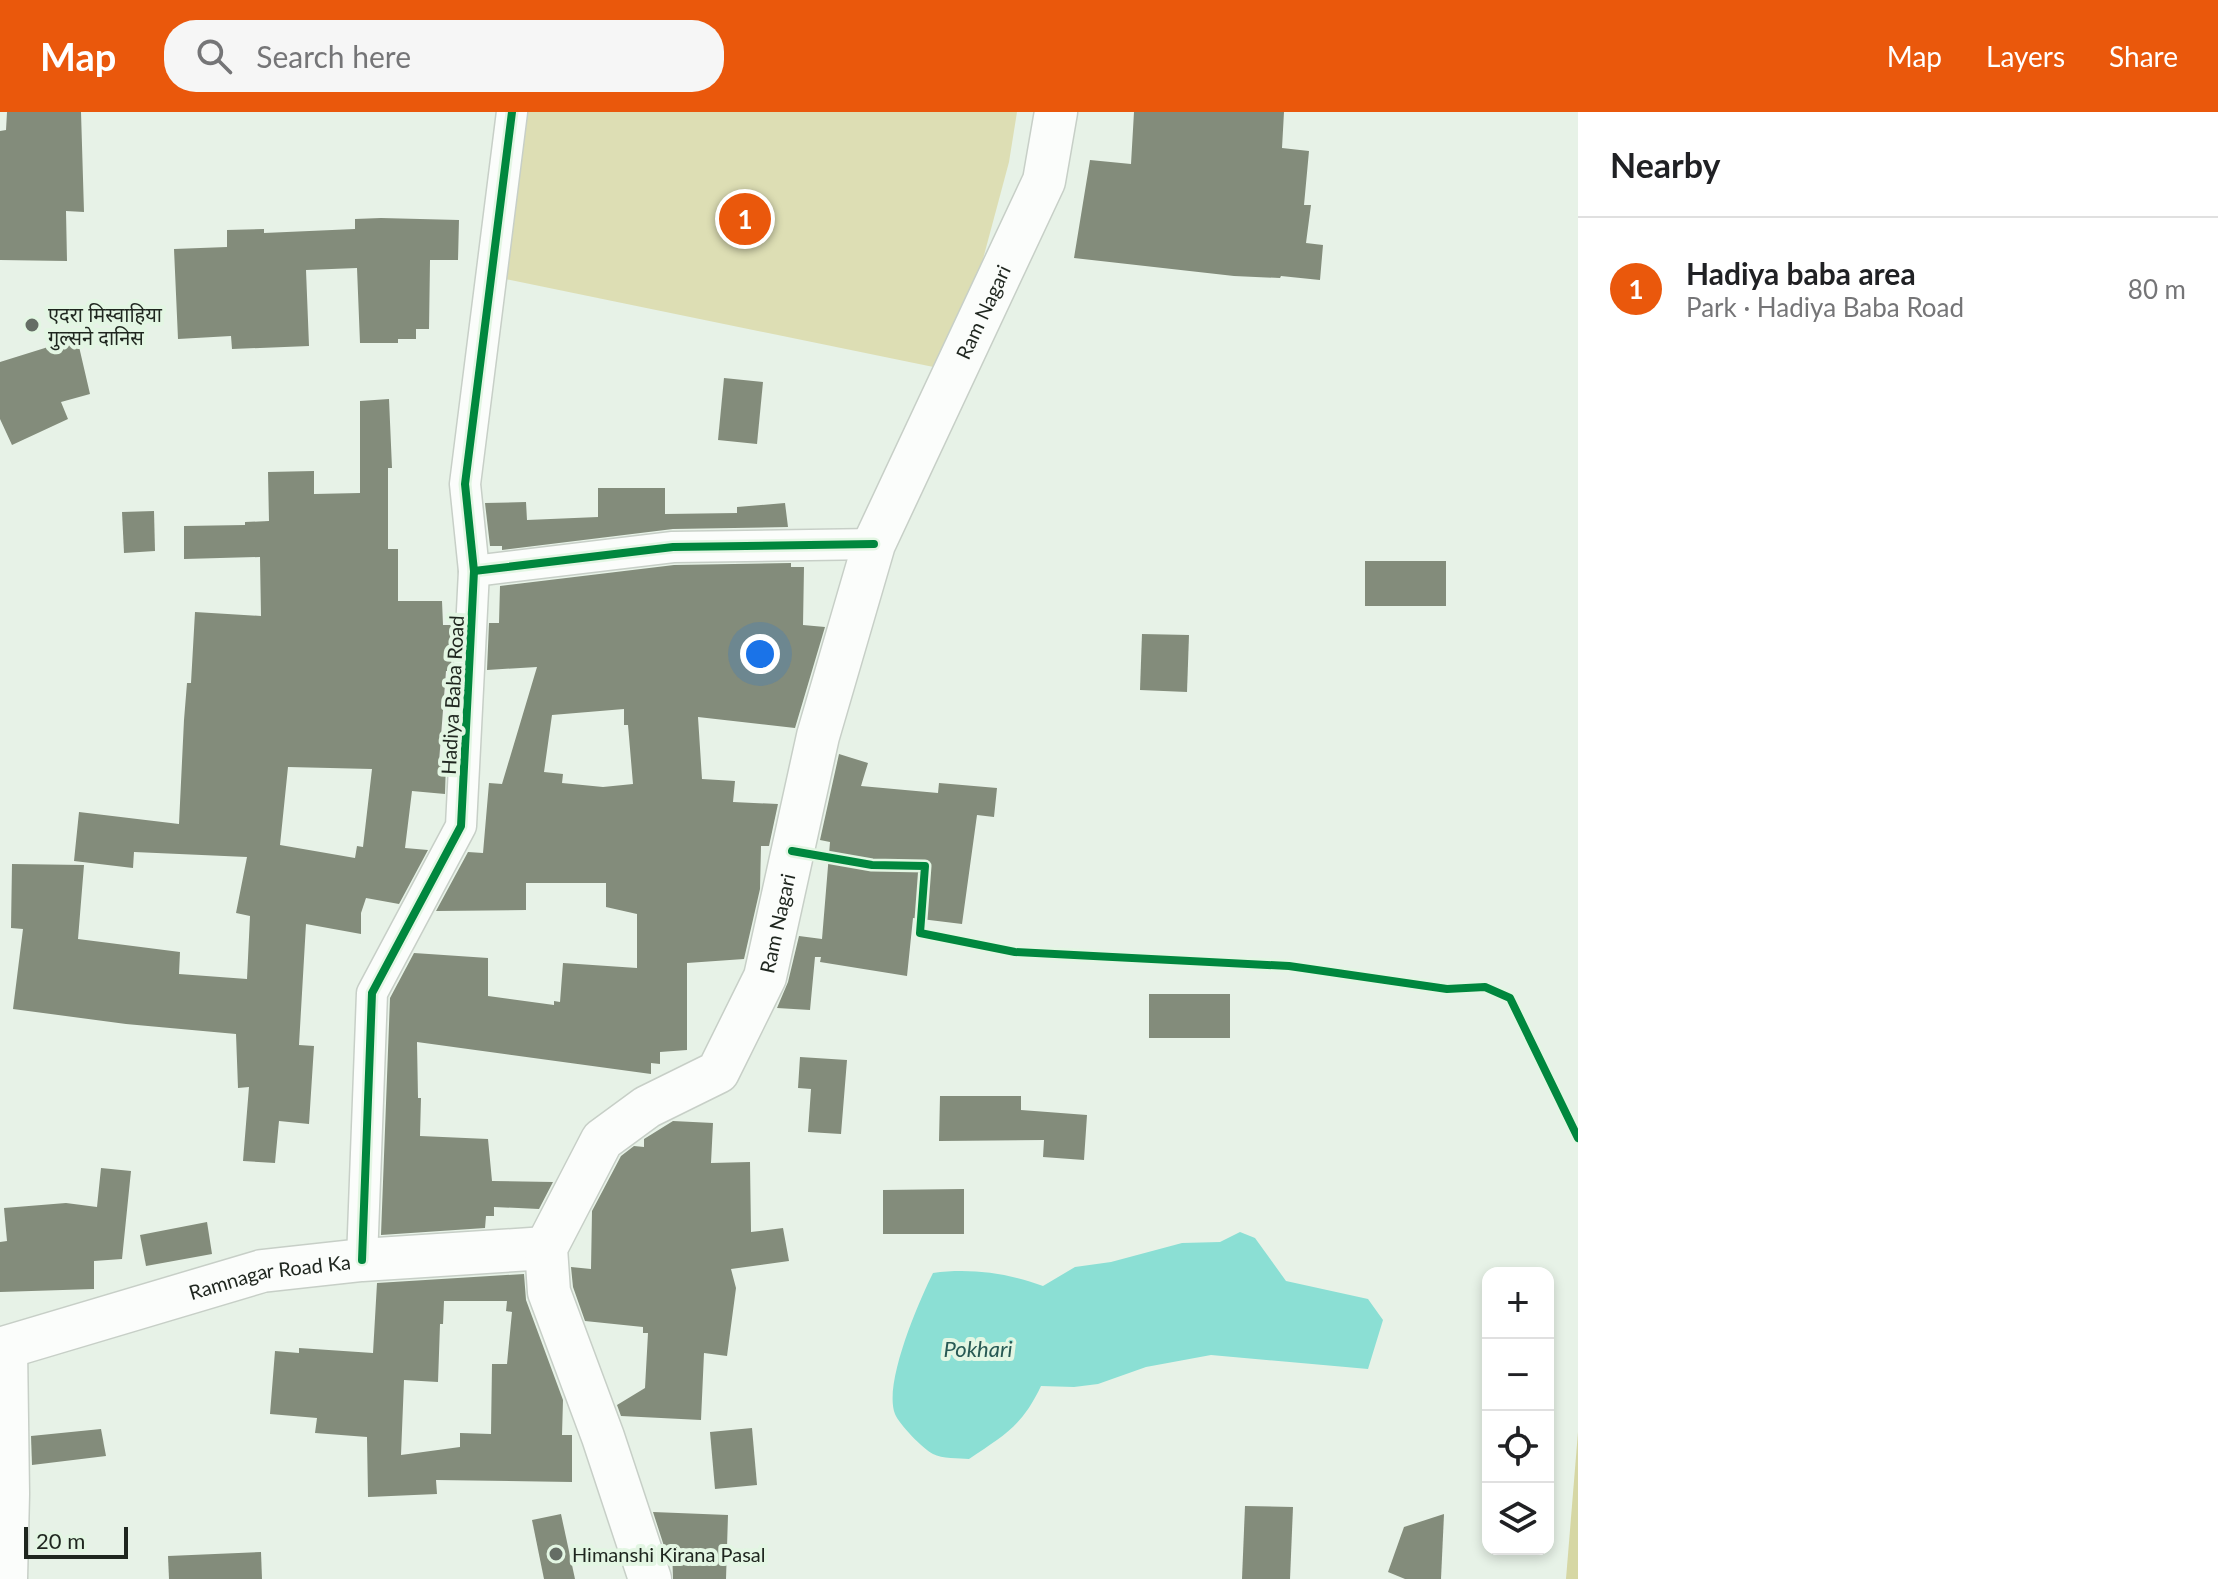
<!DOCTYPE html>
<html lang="en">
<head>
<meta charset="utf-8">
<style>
	:root { --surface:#fff; --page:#f6f6f6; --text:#202124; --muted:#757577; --line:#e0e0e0; --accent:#ea580c }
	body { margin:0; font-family:Lato,"Noto Sans Devanagari",sans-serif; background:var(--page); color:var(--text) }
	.controls { position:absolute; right:24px; bottom:24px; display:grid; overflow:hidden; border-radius:16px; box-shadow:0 4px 12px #0003 }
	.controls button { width:72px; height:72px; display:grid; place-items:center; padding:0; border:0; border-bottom:2px solid var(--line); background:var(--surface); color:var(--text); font:40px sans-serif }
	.scale { position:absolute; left:24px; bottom:20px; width:104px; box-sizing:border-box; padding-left:8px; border:4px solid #1f261f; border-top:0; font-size:22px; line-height:28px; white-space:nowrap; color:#1f261f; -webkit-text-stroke:6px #e3f6e3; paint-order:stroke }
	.you { position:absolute; left:760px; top:542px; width:28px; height:28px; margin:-20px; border:6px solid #fff; border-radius:50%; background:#1a73e8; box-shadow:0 0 0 12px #1a73e833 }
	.badge { display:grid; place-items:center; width:52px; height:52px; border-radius:50%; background:var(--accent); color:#fff; font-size:26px; font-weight:700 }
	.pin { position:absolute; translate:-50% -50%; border:4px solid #fff; box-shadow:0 2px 8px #0006 }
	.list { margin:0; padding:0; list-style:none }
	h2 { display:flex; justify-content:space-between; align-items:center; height:104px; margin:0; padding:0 32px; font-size:34px }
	h2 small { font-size:26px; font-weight:400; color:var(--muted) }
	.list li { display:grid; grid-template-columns:52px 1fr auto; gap:24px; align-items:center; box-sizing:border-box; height:144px; padding:0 32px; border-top:2px solid var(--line) }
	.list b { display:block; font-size:30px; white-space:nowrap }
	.list p { margin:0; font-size:26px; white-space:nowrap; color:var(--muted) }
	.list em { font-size:26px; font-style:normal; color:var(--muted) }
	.icon { flex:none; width:44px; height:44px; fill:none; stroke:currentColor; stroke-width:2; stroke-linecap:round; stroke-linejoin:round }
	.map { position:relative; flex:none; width:1578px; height:1467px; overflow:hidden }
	header { display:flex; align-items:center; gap:48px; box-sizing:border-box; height:112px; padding:0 40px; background:var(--accent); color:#fff }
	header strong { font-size:38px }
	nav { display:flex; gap:44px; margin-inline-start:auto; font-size:28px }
	.search { width:560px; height:72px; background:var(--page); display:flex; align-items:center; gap:20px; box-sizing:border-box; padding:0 28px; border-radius:32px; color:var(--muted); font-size:30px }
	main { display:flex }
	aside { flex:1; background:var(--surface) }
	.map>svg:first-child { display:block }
	.green { fill:#dddeb4 }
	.forest { fill:#d6d7a4 }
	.water { fill:#8bdfd4 }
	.building { fill:#838c7b; fill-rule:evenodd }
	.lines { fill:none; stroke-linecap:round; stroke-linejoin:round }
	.street-casing { stroke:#c7cfc7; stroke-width:33 }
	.secondary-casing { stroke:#c7cfc7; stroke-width:45 }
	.street { stroke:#fbfdfb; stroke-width:30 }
	.secondary { stroke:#fbfdfb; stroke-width:42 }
	.cycleway-casing { stroke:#e3f6e3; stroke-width:13 }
	.cycleway { stroke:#00873e; stroke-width:8 }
	.poi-dot { fill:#656d65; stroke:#e3f6e3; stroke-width:3 }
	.labels { text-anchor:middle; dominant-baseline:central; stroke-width:8; stroke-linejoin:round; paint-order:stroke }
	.street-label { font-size:20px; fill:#1f261f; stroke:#e3f6e3 }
	.poi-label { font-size:20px; fill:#1f261f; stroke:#e3f6e3; text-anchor:start }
	.water-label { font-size:22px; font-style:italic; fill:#285954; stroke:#e3f6e3 }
</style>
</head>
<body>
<header>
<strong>Map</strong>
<div class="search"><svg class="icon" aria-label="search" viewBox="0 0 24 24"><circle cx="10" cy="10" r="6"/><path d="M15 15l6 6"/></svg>Search here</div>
<nav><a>Map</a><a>Layers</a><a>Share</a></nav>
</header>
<main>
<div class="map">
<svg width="1578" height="1467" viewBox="0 0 1578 1467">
	<rect width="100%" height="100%" fill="#e7f2e7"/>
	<!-- green -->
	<path class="green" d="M508 0H1017L1009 50 953 259 491 164Z"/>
	<!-- forest -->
	<path class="forest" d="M1578 1320V1467H1566Z"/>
	<!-- water -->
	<path class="water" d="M1240 1120 1255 1126 1286 1169 1368 1187 1383 1208 1368 1257 1211 1243 1146 1255 1098 1272 1074 1275 1041 1274C1022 1314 1005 1323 969 1347 959 1346 942 1347 933 1342 923 1337 899 1312 895 1302 883 1272 919 1189 933 1161 970 1156 1008 1161 1043 1174L1075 1155 1111 1150 1182 1131 1220 1130Z"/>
	<!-- building -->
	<g class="building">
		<path d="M7 0H81L84 100 66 99 67 149 0 148V19L6 18Z"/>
		<path d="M1134 0H1284L1282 36 1309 39 1304 93H1311L1306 131 1323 133 1320 168 1281 164 1280 166 1234 164 1074 146 1090 48 1131 52Z"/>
		<path d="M381 106 459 108 458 148H430L429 217H416V227H398V231H360L357 156 306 158 309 234 232 237 231 224 178 227 174 137 227 135V118L264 117V121L355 117V107Z"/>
		<path d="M77 226 90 282 61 290 68 307 12 333 0 307V250Z"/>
		<path d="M724 266 763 270 757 332 718 328Z"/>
		<path d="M389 287 392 356H388V437H398V489H442L443 513H453L451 559H446L439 650H446L445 682 412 679 405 736 428 738 399 792 366 786 361 801V822L306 812 299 933 314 934 309 1012 279 1009 275 1051 243 1049 249 975 238 976 236 922 126 912 13 897 23 817 11 816 12 752 84 753 78 827 180 840 179 862 247 867 250 804 236 801 247 745 134 740 133 756 74 749 79 700 179 712 184 608 187 571H191L195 500 261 504 260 445 184 447V414L245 413V410L269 409 268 360 314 359V382L360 381V289ZM288 655 372 657 363 735 357 734 355 746 280 733Z"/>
		<path d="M598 376H665V402L737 401V395L785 391 788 415 673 417 502 438V434H490L485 391 526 390 527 408 598 405Z"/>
		<path d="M154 399 155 439 124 441 122 400Z"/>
		<rect x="1365" y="449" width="81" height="45"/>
		<path d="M791 451V455H804L803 513 825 515 795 616 698 605 702 667 735 669 733 690 778 692 769 734H761L760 777 744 847 687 851V938L660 940V952L651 951V962L417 930 418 986H421L420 1024 488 1027 492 1069 553 1070 539 1097 494 1095V1104H486L485 1116 381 1123 390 886 414 841 488 846V884L554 893V889L560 890 563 851 637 856V802L606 795V771H526V798L436 799 468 740 483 741 489 671 502 672 537 555 487 558 489 511H499L500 474 674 453ZM624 597V613H628L633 672 603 675 562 671 563 662 544 660 552 603Z"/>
		<path d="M1142 522 1189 523 1187 580 1140 578Z"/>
		<path d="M839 642 868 651 861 674 938 681 939 671 997 676 994 705 977 703 962 812 913 806 907 864 820 850 821 845H815L810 898 777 896 788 870 799 824 822 827 830 730 820 728Z"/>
		<rect x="1149" y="882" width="81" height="44"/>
		<path d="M800 945 847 948 841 1022 808 1020 811 977 798 976Z"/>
		<path d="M940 984H1021V998L1087 1003 1084 1048 1043 1045 1044 1028 939 1029Z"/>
		<path d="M673 1009 713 1011 711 1051 750 1050 751 1120 783 1116 789 1149 731 1157 736 1176 727 1244 704 1241 701 1308 621 1304 617 1293 645 1276 648 1221H643V1215L585 1209 573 1175 571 1155 591 1157 592 1099 621 1044 634 1034 644 1035V1027Z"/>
		<path d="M101 1056 131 1059 122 1147 94 1149V1177L0 1180V1130L7 1129 4 1096 66 1091 97 1095Z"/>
		<path d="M964 1077V1122H883V1078Z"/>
		<path d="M207 1110 212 1142 146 1154 140 1123Z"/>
		<path d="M524 1162 526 1188 563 1288 562 1323H572V1370L436 1368 437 1382 368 1385 367 1325 315 1321 317 1306 270 1302 275 1239 299 1241V1236L373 1241 377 1171ZM444 1189H507L506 1199 512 1200 507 1252H492L491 1322 460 1321V1335L401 1343 404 1268 438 1270 440 1212H443Z"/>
		<path d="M752 1316 757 1373 715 1377 710 1320Z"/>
		<path d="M101 1317 106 1344 32 1353 31 1324Z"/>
		<path d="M1245 1394 1293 1395 1290 1467H1242Z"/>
		<path d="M653 1400 728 1403 726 1467H673L672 1434H664Z"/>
		<path d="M561 1402 575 1467H544L532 1408Z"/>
		<path d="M1444 1402 1441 1467H1405L1388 1460 1404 1415Z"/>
		<path d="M261 1440 262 1467H169L168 1444Z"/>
	</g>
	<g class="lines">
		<defs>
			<g id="street">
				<path d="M474 459 673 435 874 432"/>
				<path d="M362 1148 372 881 461 714 474 459 465 372 512 0"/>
				<path d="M12 1467 14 1382 12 1235"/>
			</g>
			<g id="secondary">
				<path id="s1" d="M0 1237 262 1159 362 1148 546 1136"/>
				<path id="s2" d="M650 1467 603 1325 549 1180 546 1136 602 1028 647 995 718 960 765 865 818 624 874 432 1044 69 1056 0"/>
			</g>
		</defs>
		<!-- street casing -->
		<use href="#street" class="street-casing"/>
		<!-- secondary casing -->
		<use href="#secondary" class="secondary-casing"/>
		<!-- street -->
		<use href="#street" class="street"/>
		<!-- secondary -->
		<use href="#secondary" class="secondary"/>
		<defs>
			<g id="cycleway">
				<path d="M474 459 673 435 874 432"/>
				<path d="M792 739 872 753 925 754 920 821 1015 840 1289 854 1447 877 1485 875 1510 886 1578 1026"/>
				<path d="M362 1148 372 881 461 714 474 459 465 372 512 0"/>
			</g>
		</defs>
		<!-- cycleway casing -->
		<use href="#cycleway" class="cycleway-casing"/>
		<!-- cycleway -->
		<use href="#cycleway" class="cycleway"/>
	</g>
	<!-- markers -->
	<g class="poi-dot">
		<circle cx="32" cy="213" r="8"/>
		<circle cx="556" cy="1442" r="8"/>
	</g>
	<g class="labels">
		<!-- street labels -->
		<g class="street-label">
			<text stroke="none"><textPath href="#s2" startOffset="1414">Ram Nagari</textPath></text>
			<text transform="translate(452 583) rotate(-87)">Hadiya Baba Road</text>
			<text stroke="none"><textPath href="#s2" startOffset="766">Ram Nagari</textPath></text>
			<text stroke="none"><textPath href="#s1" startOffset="280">Ramnagar Road Ka</textPath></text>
		</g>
		<!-- poi labels -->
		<g class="poi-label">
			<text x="48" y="202">एदरा मिस्वाहिया<tspan x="48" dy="23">गुल्सने दानिस</tspan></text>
			<text x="572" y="1442">Himanshi Kirana Pasal</text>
		</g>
		<!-- water labels -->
		<g class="water-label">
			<text x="978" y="1236">Pokhari</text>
		</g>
	</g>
</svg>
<div class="controls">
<button>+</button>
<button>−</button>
<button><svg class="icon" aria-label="locate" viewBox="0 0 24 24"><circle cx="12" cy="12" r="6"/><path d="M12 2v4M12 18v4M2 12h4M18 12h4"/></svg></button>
<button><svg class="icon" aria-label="layers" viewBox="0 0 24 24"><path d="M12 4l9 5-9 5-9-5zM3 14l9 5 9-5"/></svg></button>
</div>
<div class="scale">20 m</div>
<div class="you"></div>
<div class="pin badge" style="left:745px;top:107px">1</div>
</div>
<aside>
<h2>Nearby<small></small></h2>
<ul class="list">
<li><span class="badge">1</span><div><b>Hadiya baba area</b><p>Park · Hadiya Baba Road</p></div><em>80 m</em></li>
</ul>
</aside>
</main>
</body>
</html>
